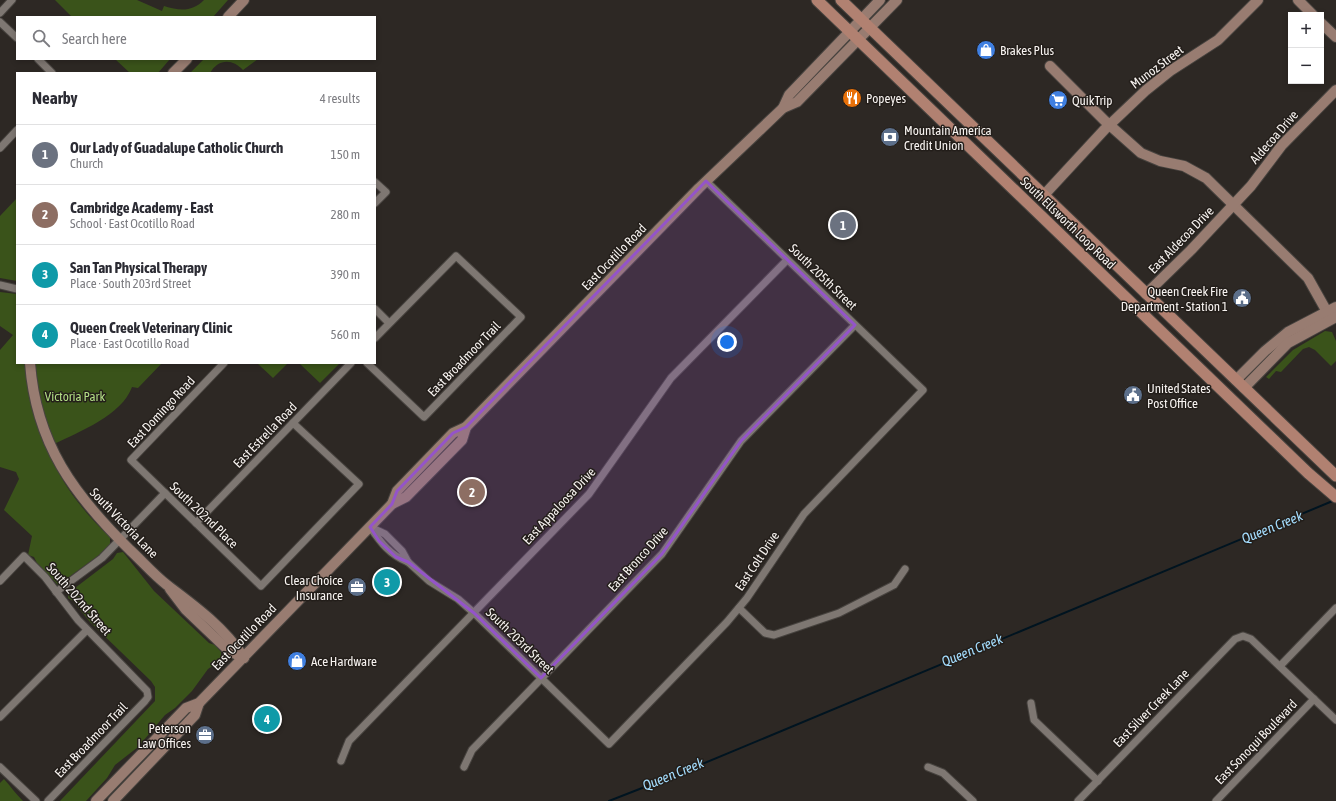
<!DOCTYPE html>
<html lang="en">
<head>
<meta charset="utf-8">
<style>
	:root { --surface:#fff; --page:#f7f7f7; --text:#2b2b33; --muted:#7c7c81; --line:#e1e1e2; --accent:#487748 }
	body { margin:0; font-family:"Asap Condensed",sans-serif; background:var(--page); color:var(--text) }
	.controls { position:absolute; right:12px; top:12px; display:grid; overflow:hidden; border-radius:0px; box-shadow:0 2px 6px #0003 }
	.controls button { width:36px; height:36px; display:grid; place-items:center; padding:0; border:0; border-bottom:1px solid var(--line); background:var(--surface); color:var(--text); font:20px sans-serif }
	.you { position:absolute; left:727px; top:342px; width:14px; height:14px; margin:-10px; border:3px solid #fff; border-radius:50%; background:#1a73e8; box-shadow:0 0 0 6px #1a73e833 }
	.badge { display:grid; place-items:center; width:26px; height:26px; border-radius:50%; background:var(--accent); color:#fff; font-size:13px; font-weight:700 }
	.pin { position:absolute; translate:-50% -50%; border:2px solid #fff; box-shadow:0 1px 4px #0006 }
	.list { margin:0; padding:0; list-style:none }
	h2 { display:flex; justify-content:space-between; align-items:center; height:52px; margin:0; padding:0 16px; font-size:17px }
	h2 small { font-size:13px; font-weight:400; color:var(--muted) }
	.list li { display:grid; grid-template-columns:26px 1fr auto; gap:12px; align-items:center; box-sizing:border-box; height:60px; padding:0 16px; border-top:1px solid var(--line) }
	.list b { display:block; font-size:15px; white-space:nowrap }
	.list p { margin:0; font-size:13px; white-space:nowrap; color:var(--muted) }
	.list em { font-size:13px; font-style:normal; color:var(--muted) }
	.icon { flex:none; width:22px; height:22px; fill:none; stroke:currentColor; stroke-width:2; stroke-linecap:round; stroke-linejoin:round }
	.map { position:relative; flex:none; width:1336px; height:801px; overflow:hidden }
	.search { position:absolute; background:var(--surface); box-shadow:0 2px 6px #0003; left:16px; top:16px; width:360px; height:44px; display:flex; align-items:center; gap:10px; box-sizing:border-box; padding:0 14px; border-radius:0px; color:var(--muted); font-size:15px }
	.panel { position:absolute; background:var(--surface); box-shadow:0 2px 6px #0003; left:16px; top:72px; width:360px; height:292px; border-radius:0px }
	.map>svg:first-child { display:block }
	.green { fill:#3a531a }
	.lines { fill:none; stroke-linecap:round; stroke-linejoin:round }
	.stream { stroke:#001420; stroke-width:2 }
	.street-casing { stroke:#47433f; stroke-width:9 }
	.secondary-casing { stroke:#47433f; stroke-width:12 }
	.primary-casing { stroke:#47433f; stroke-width:13 }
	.street { stroke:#7e7772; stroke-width:7 }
	.secondary { stroke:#987c71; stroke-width:10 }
	.primary { stroke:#b18171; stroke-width:11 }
	.marked { fill:#9454c9; fill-opacity:0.2; stroke:#9454c9; stroke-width:3; stroke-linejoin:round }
	.labels { text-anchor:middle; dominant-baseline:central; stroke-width:3; stroke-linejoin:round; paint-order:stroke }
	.poi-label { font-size:13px; fill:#f7f3f0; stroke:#231e1a; text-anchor:start }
	.street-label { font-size:13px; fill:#f7f3f0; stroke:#231e1a }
	.park-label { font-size:13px; fill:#b2dd85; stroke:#231e1a }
	.water-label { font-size:14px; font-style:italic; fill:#a4ddfe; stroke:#231e1a }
</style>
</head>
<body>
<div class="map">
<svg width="1336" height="801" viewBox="0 0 1336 801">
	<rect width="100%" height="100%" fill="#2d2824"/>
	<!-- green -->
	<g class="green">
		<path d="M55 0H137L162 11 164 6C180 11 192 12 204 0H228L213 17H72Z"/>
		<path d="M115 59H170L158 73H130Z"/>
		<path d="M204 59H258L243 70C232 58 218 59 210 73H190Z"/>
		<path d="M17 198V281L0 278V216Z"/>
		<path d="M0 292 17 294V363H25C34 433 57 488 110 537V545L99 555 58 585 37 563 34 557 28 555 32 536 4 510 19 479 16 472 0 467V350L13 335 0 326Z"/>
		<path d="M1325 331 1332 332 1336 341V361L1331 366 1315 350 1309 347 1303 349 1281 372 1276 371 1269 379 1266 377 1293 350Z"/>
		<path d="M35 363H162L138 388 132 387C122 415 79 432 54 444L40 400Z"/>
		<path d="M257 363H288L273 378Z"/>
		<path d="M299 363H340L320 383Z"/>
		<path d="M123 552 154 591 209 643 215 645 221 652V660L208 669 192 691 175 708 165 715 138 747 115 765 107 778 86 801H60L155 701V687L151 681 90 622 73 601 68 598 69 591 75 588 113 559 117 553Z"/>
		<path d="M4 779C11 787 16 794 23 801H0V783Z"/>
	</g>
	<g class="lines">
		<!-- stream -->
		<path class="stream" d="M609 801 683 772 1335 500"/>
		<defs>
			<g id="street">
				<path d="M0 13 12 0"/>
				<path d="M0 22 17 38"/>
				<path d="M38 59 52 73"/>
				<path d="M0 148 17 130"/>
				<path d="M375 182 386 192 375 203"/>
				<path d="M0 285 17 289"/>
				<path d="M375 309 389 323"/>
				<path d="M224 363 131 460 261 586 359 484 293 423"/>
				<path d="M367 363 424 417 521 317 456 256 375 338"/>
				<path d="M196 523 351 363"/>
				<path d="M370 527 385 534 402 551 408 562 429 581 458 599 474 613 609 744 727 622 747 598 804 514 923 390 706 181"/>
				<path d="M370 527C381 543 390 555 408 562"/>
				<path d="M0 581 24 556 45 577 78 620 147 691 148 697 145 701 48 801"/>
				<path d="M56 592 102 558 165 493"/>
				<path d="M739 608 765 633 774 635 839 613 894 585 905 569"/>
				<path d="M1280 666 1336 608"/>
				<path d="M1031 703 1034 720 1098 781"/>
				<path d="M0 717 87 630"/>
				<path d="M341 761 349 741 589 494 671 378 787 260"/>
				<path d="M0 767 36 801"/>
				<path d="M464 767 472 750 662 554 741 441 855 325"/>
				<path d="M928 767 943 773 973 801"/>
				<path d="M1078 801 1235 639 1243 636 1251 639 1336 720"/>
				<path d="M1216 801 1314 699"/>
			</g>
			<g id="secondary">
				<path d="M1298 0 1313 15"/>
				<path d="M228 17 244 0"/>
				<path d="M1321 23 1336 37"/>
				<path d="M1050 66 1105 121 1141 153 1160 161 1184 166 1206 178 1308 278 1331 319"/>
				<path d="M173 73 187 59"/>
				<path d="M783 108 789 95 880 0"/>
				<path d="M1044 195 1105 129 1145 91 1170 71 1218 40 1258 0"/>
				<path d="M1146 294 1191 250 1251 186 1282 145 1336 90"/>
				<path d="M30 363C36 444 74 495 130 550 142 561 154 575 167 585 195 606 225 628 244 658"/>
				<path d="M1236 380 1265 351 1288 332 1336 307"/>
				<path d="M1244 388 1288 343 1336 317"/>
				<path d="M392 504 397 491 453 433 466 427 699 188 783 108 797 102 897 0"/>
				<path d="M170 589 186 610 229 651 244 658"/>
				<path d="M96 801 186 708 199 703 392 504 406 497 462 440 466 427"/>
				<path d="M113 801 195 715 199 703"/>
			</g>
			<g id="primary">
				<path d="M817 0 1308 473 1336 497"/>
				<path d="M841 0 1336 476"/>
			</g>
		</defs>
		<!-- street casing -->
		<use href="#street" class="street-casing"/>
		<!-- secondary casing -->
		<use href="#secondary" class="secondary-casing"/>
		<!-- primary casing -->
		<use href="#primary" class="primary-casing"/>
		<!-- street -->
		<use href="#street" class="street"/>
		<!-- secondary -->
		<use href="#secondary" class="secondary"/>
		<!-- primary -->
		<use href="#primary" class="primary"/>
	</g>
	<!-- marked area -->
	<path class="marked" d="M706 181 855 325 741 441 662 554 541 678 474 613 408 562 396 557 379 541 370 527 392 504 397 491 453 433 466 427Z"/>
	<!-- icons -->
	<defs>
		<symbol id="shop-disc" viewBox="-11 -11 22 22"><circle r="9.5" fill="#3f7fe0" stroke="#231e1a"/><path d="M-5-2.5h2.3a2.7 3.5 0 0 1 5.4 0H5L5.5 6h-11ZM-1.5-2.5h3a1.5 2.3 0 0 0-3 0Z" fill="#fff"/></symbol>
		<symbol id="restaurant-disc" viewBox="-11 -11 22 22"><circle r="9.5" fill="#e8710a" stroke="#231e1a"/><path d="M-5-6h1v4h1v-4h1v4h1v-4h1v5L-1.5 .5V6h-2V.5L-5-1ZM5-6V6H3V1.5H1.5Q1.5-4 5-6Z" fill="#fff"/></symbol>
		<symbol id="supermarket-disc" viewBox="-11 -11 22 22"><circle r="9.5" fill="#3f7fe0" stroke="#231e1a"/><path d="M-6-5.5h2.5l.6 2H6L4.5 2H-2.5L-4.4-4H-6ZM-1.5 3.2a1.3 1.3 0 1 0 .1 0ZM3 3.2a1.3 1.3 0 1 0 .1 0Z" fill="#fff"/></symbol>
		<symbol id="bank-disc" viewBox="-11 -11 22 22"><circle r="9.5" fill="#5c6f8a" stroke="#231e1a"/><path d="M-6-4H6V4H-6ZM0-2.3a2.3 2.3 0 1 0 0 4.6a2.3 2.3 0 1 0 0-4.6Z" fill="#fff"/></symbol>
		<symbol id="civic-disc" viewBox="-11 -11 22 22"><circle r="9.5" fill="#5c6f8a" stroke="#231e1a"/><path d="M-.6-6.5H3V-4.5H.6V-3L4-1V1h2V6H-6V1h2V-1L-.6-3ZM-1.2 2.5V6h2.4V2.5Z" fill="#fff"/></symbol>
		<symbol id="office-disc" viewBox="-11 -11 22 22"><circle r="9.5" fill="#5c6f8a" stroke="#231e1a"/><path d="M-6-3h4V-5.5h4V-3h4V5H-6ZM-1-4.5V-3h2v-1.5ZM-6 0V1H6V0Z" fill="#fff"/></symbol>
	</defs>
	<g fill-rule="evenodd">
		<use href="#shop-disc" x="975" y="39" width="22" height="22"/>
		<use href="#restaurant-disc" x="841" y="87" width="22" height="22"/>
		<use href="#supermarket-disc" x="1047" y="89" width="22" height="22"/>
		<use href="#bank-disc" x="879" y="126" width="22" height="22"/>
		<use href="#civic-disc" x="1231" y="287" width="22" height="22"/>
		<use href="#civic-disc" x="1122" y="384" width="22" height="22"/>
		<use href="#office-disc" x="346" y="576" width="22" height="22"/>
		<use href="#shop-disc" x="286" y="650" width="22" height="22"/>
		<use href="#office-disc" x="194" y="724" width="22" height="22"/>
	</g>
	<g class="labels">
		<!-- poi labels -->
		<g class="poi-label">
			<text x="1000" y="50">Brakes Plus</text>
			<text x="866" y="98">Popeyes</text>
			<text x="1072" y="100">QuikTrip</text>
			<text x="904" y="130">Mountain America<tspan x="904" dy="15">Credit Union</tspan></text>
			<text x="1228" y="291" text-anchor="end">Queen Creek Fire<tspan x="1228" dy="15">Department - Station 1</tspan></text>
			<text x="1147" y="388">United States<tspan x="1147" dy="15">Post Office</tspan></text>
			<text x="343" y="580" text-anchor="end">Clear Choice<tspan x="343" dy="15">Insurance</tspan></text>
			<text x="311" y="661">Ace Hardware</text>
			<text x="191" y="728" text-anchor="end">Peterson<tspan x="191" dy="15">Law Offices</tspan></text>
		</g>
		<!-- street labels -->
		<g class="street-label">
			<text transform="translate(1157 67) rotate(-37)">Munoz Street</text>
			<text transform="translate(1274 137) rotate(-49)">Aldecoa Drive</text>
			<text transform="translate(1068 223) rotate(44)">South Ellsworth Loop Road</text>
			<text transform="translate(1181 240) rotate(-46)">East Aldecoa Drive</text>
			<text transform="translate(614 257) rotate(-46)">East Ocotillo Road</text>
			<text transform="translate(823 277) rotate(44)">South 205th Street</text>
			<text transform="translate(464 359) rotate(-46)">East Broadmoor Trail</text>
			<text transform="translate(161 412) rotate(-47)">East Domingo Road</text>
			<text transform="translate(265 435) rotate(-46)">East Estrella Road</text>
			<text transform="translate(559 506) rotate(-47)">East Appaloosa Drive</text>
			<text transform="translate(204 515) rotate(44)">South 202nd Place</text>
			<text transform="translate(124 523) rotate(46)">South Victoria Lane</text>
			<text transform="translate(638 559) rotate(-48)">East Bronco Drive</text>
			<text transform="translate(757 561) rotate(-56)">East Colt Drive</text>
			<text transform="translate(79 599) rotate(49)">South 202nd Street</text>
			<text transform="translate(244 637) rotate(-46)">East Ocotillo Road</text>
			<text transform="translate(520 641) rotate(44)">South 203rd Street</text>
			<text transform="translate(1151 708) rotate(-46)">East Silver Creek Lane</text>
			<text transform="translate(91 740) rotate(-46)">East Broadmoor Trail</text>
			<text transform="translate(1256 742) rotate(-46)">East Sonoqui Boulevard</text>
		</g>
		<!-- park labels -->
		<g class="park-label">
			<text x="75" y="396">Victoria Park</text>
		</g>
		<!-- water labels -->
		<g class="water-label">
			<text transform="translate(1272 527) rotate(-22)">Queen Creek</text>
			<text transform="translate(972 650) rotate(-22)">Queen Creek</text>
			<text transform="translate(673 774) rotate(-22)">Queen Creek</text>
		</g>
	</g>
</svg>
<div class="controls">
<button>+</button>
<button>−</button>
</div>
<div class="you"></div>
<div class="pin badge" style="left:843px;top:225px;background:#6b7280">1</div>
<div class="pin badge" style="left:472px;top:492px;background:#8d6e63">2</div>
<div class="pin badge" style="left:387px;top:582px;background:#0f9aa8">3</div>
<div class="pin badge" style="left:267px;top:719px;background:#0f9aa8">4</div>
<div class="search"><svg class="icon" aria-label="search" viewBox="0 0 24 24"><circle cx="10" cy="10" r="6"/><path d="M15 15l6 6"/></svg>Search here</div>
<section class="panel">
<h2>Nearby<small>4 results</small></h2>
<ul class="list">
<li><span class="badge" style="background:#6b7280">1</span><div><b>Our Lady of Guadalupe Catholic Church</b><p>Church</p></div><em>150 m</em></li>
<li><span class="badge" style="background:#8d6e63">2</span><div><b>Cambridge Academy - East</b><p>School · East Ocotillo Road</p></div><em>280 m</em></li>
<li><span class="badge" style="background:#0f9aa8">3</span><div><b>San Tan Physical Therapy</b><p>Place · South 203rd Street</p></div><em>390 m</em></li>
<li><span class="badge" style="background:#0f9aa8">4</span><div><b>Queen Creek Veterinary Clinic</b><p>Place · East Ocotillo Road</p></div><em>560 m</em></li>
</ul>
</section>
</div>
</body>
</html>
